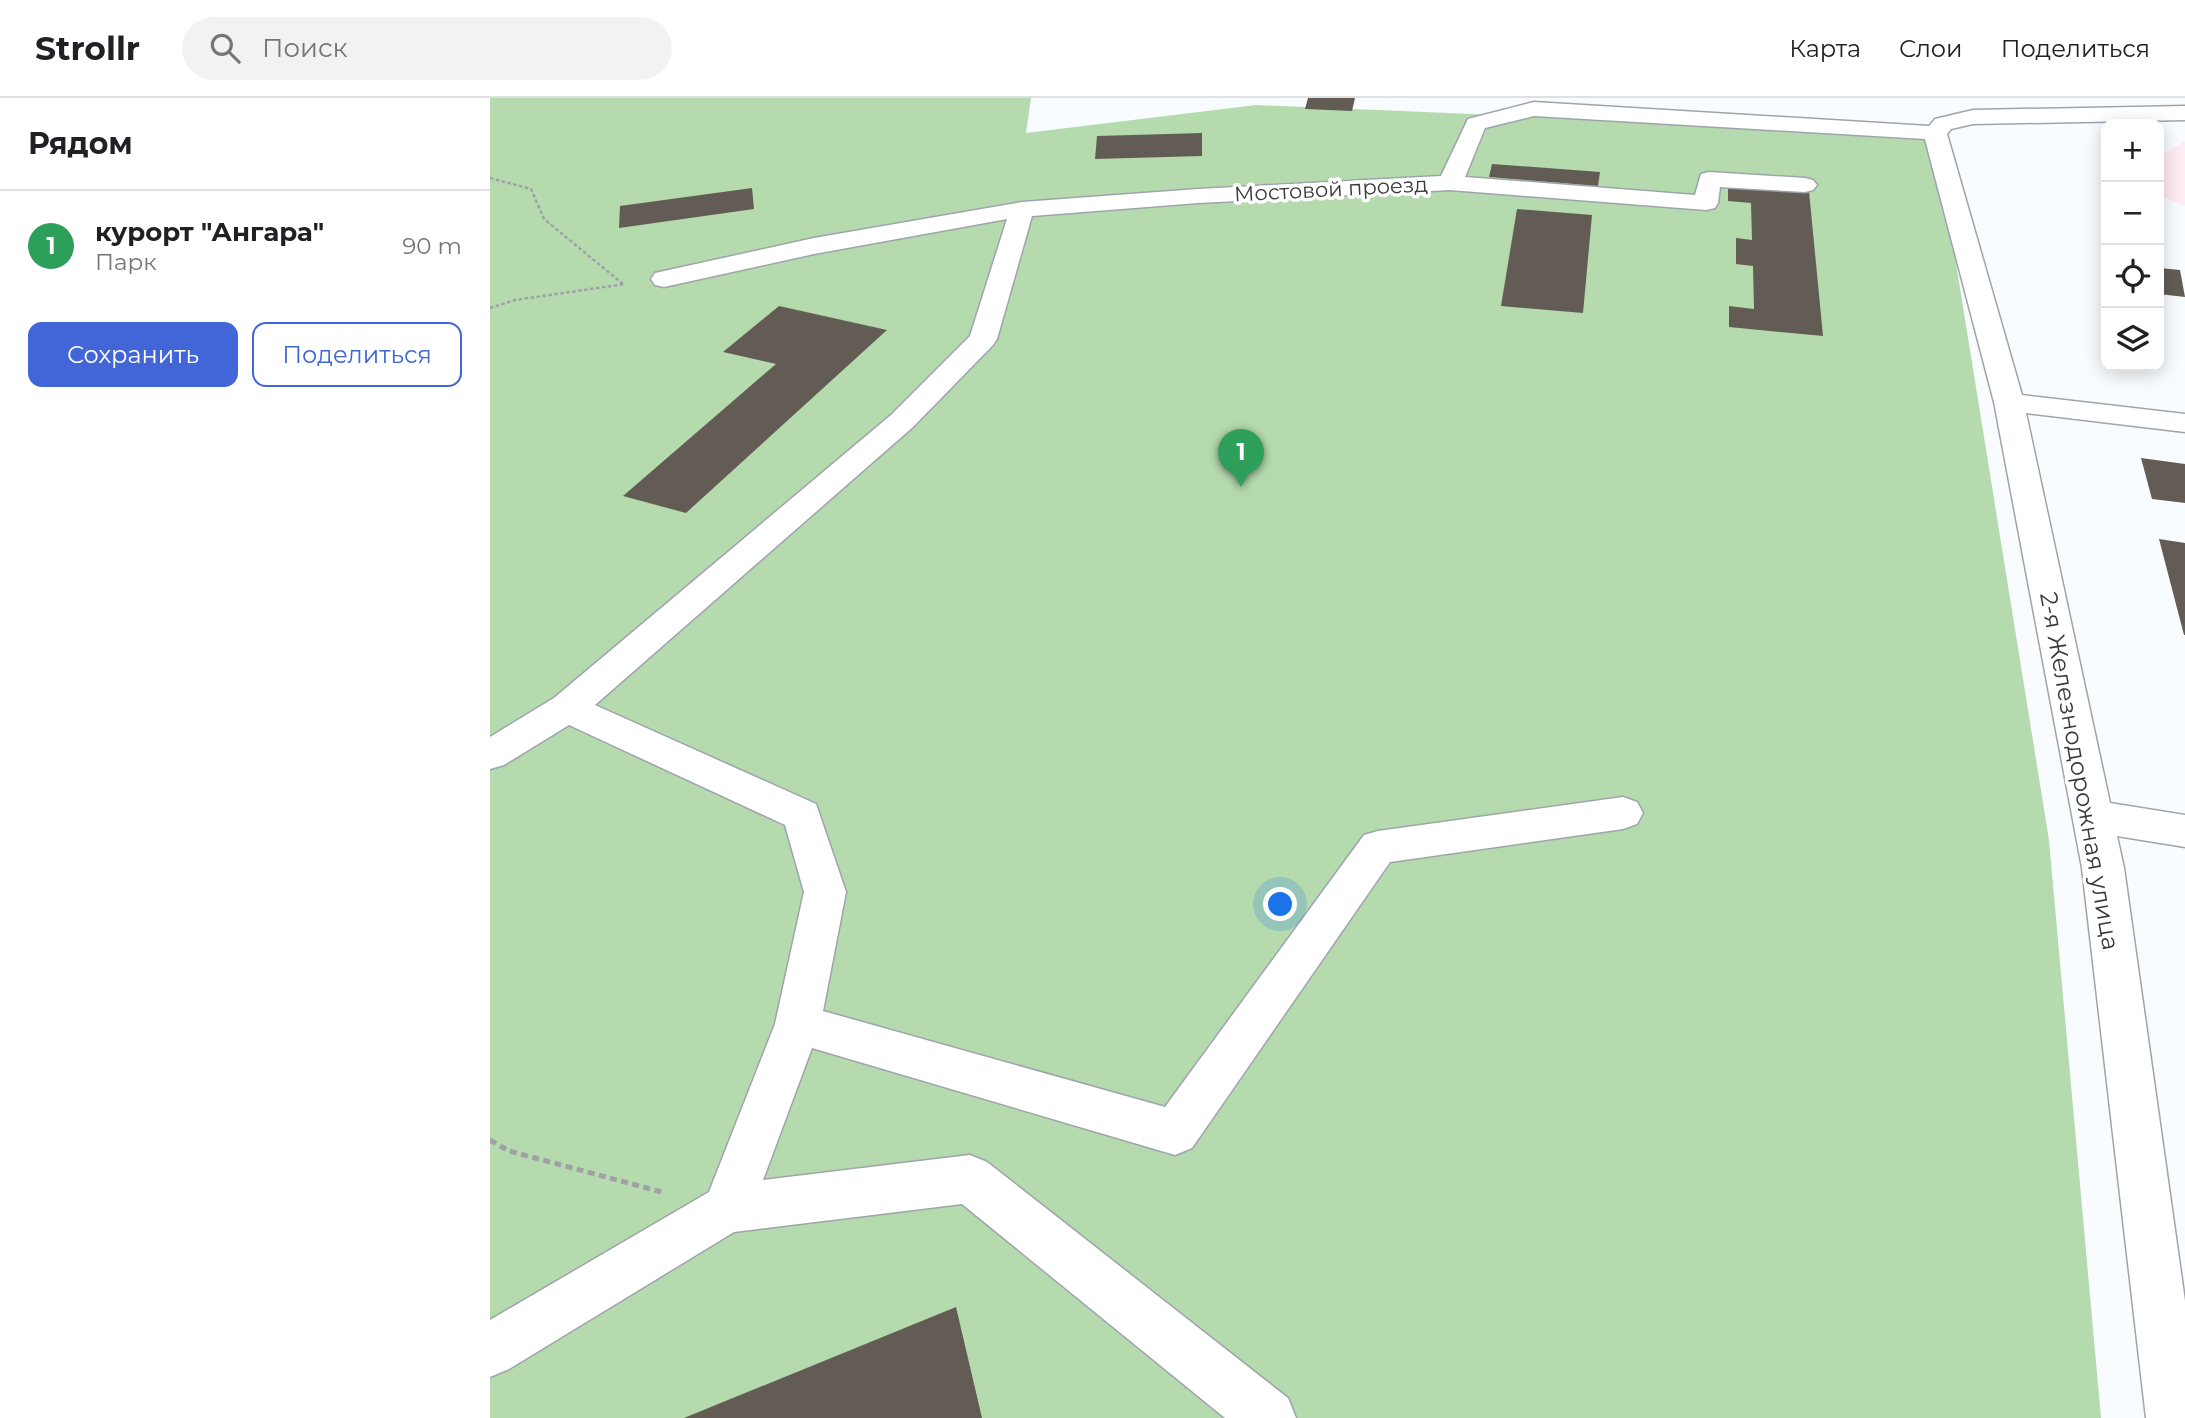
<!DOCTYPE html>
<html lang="ru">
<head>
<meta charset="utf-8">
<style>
	:root { --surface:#fff; --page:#f2f2f2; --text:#202124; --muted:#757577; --line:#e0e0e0; --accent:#4266d8 }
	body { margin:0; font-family:Montserrat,sans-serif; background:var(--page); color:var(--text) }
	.controls { position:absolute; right:21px; top:21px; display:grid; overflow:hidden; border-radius:14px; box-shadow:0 4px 18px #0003 }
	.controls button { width:63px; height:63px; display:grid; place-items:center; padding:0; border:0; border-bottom:2px solid var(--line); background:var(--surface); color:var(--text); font:35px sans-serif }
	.you { position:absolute; left:791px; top:807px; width:24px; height:24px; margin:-18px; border:5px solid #fff; border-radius:50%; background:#1a73e8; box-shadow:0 0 0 10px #1a73e833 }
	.badge { display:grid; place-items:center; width:46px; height:46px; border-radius:50%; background:var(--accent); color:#fff; font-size:23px; font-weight:700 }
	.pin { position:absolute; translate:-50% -58px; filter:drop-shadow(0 2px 4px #0008) }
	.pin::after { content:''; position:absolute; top:37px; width:24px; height:21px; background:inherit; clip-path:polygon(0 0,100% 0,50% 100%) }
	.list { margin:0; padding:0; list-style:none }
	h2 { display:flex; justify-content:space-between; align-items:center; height:91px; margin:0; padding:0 28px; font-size:30px }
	h2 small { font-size:23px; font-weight:400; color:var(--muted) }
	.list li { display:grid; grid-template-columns:46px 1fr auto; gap:21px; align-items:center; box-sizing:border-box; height:112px; padding:0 28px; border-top:2px solid var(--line) }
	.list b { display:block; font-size:26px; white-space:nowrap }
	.list p { margin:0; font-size:23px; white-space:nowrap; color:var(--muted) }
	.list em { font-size:23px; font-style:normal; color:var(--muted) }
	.actions { display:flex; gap:14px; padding:21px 28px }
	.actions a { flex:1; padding:16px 0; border:2px solid var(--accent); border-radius:14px; text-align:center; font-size:24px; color:var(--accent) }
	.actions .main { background:var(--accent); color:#fff }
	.icon { flex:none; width:38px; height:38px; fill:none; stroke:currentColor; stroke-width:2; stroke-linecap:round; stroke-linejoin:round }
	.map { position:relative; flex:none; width:1695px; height:1320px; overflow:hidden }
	header { display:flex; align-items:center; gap:42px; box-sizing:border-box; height:98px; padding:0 35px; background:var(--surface); border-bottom:2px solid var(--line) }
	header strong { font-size:33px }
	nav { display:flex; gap:38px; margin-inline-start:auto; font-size:24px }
	.search { width:490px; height:63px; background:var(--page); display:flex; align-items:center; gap:18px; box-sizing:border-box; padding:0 24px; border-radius:38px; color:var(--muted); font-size:26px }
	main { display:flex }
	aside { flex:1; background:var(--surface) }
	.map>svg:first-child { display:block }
	.industrial { fill:#ffebf3 }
	.green { fill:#b5daad }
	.building { fill:#625c55 }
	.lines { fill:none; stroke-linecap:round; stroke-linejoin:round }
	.minor-casing { stroke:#9fa4ac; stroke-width:3 }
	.path-far1 { stroke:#9fa2a5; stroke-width:2.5; stroke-dasharray:3.5 2.5; stroke-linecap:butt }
	.path { stroke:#9fa2a5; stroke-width:5; stroke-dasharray:7 4.5; stroke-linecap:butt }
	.minor { fill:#fff; fill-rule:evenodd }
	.labels { text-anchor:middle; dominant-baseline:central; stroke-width:7; stroke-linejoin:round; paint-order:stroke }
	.far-street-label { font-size:21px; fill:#37393d; stroke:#fff }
	.street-label { font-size:24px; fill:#37393d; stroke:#fff }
</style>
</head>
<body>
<header>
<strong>Strollr</strong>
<div class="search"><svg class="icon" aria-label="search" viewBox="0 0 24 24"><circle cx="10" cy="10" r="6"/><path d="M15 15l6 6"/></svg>Поиск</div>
<nav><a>Карта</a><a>Слои</a><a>Поделиться</a></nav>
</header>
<main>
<aside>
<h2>Рядом<small></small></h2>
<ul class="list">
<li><span class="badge" style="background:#2e9e5b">1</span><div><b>курорт &quot;Ангара&quot;</b><p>Парк</p></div><em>90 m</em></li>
</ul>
<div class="actions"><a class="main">Сохранить</a><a>Поделиться</a></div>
</aside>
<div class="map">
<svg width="1695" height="1320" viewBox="0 0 1695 1320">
	<rect width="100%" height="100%" fill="#f9fcff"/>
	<!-- industrial -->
	<path class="industrial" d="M1695 43V108L1669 97V59Z"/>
	<!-- green -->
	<path class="green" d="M0 0H541L536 35 766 7 1445 35 1559 742 1611 1320H0Z"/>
	<!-- building -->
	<g class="building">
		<path d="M818 0H865L862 13 815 11Z"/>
		<path d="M712 35V58L605 61 607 38Z"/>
		<path d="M1002 66 1110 74 1108 88 999 79Z"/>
		<path d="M1238 86 1319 93 1333 238 1239 229V208L1264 211 1263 168 1246 166V140L1262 142 1261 105 1238 103Z"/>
		<path d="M262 90 264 111 129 130 130 108Z"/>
		<path d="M1027 111 1102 117 1093 215 1011 208Z"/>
		<path d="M1669 170 1690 172 1695 199 1669 196Z"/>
		<path d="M289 208 397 232 196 415 133 398 286 266 233 254Z"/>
		<path d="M1651 360 1695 366V405L1662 401Z"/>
		<path d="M1669 441 1695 445V537H1694Z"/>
		<path d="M466 1209 492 1320H194Z"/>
	</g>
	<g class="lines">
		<defs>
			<path id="minor" d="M1044 4 1439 28 1445 21 1483 12 1695 8V22L1483 26 1461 31 1457 36 1532 297 1695 316V334L1536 315 1620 705 1695 717V749L1627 738 1634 770 1695 1203V1320H1656L1592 770 1504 304 1435 41 1044 18 995 30 975 79 1205 97 1211 76 1219 74 1315 80 1323 82 1327 87 1323 92 1315 94 1230 89 1228 105 1225 110 1216 112 960 92 708 105 542 118 507 241 503 247 423 329 105 607 326 706 356 794 333 913 675 1009 874 737 888 733 1133 699 1147 704 1153 715 1147 726 1133 731 900 764 702 1050 685 1057 322 950 273 1082 480 1057 497 1064 798 1300 806 1320H735L472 1106 244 1134 19 1271 0 1279V1222L219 1094 285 926 314 794 295 727 79 627 14 667 0 671V639L64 600 401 317 480 238 517 121 324 156 174 189 165 187 161 181 165 175 324 140 532 104 708 91 951 78 978 21Z"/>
		</defs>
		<!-- minor casing -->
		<use href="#minor" class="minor-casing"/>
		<!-- path-far1 -->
		<g class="path-far1">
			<path d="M0 80 41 91 54 121 133 186"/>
			<path d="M0 210 25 202 135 186"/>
		</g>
		<!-- path -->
		<path class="path" d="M0 1042 19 1053 172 1094"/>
		<!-- minor -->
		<use href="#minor" class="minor"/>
	</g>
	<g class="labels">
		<!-- far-street labels -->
		<g class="far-street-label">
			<text transform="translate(841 91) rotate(-3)">Мостовой проезд</text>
		</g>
		<!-- street labels -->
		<g class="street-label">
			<text transform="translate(1590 673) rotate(80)">2-я Железнодорожная улица</text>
		</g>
	</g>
</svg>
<div class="controls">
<button>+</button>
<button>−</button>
<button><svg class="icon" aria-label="locate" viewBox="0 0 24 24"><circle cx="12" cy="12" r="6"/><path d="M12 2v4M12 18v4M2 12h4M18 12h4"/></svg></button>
<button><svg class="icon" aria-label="layers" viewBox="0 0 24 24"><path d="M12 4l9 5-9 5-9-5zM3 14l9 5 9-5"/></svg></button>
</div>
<div class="you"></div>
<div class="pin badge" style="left:751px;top:389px;background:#2e9e5b">1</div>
</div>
</main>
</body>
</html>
